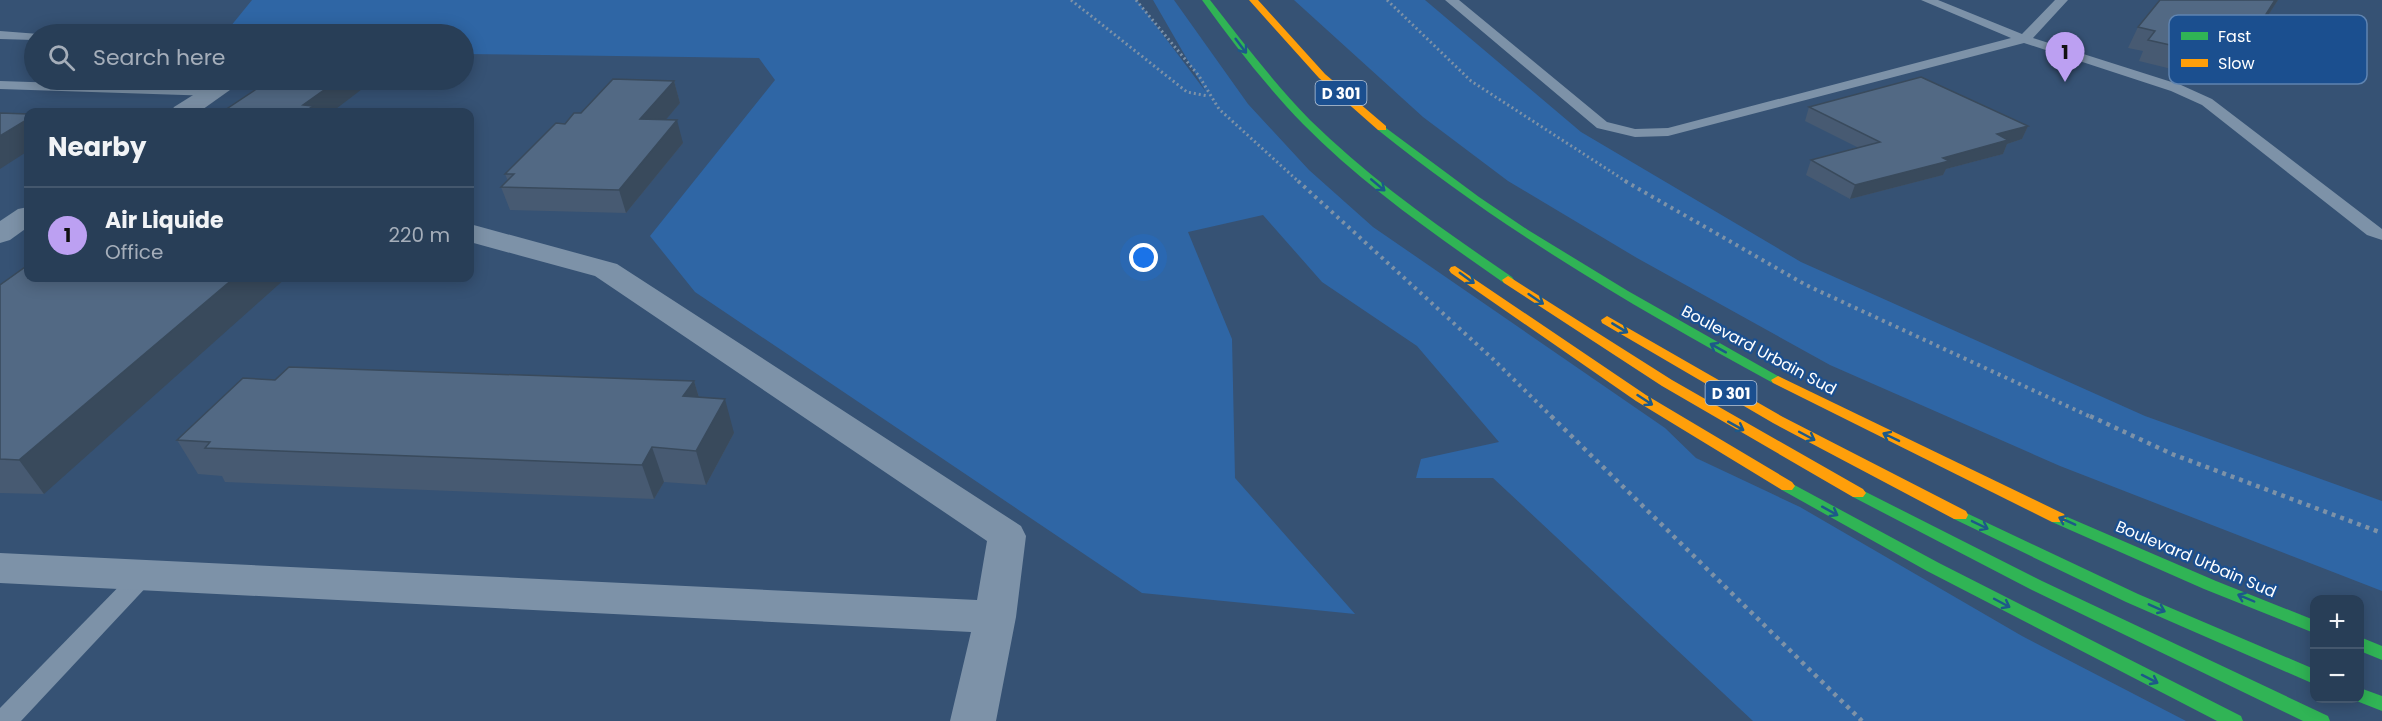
<!DOCTYPE html>
<html lang="en">
<head>
<meta charset="utf-8">
<style>
	:root { --surface:#283e57; --page:#30455d; --text:#f1f3f6; --muted:#a5aeba; --line:#44576d; --accent:#bca0f2 }
	body { margin:0; font-family:Poppins,sans-serif; background:var(--page); color:var(--text) }
	.controls { position:absolute; right:18px; bottom:18px; display:grid; overflow:hidden; border-radius:12px; box-shadow:0 3px 15px #0003 }
	.controls button { width:54px; height:54px; display:grid; place-items:center; padding:0; border:0; border-bottom:2px solid var(--line); background:var(--surface); color:var(--text); font:30px sans-serif }
	.you { position:absolute; left:1144px; top:258px; width:21px; height:21px; margin:-15px; border:4px solid #fff; border-radius:50%; background:#1a73e8; box-shadow:0 0 0 9px #1a73e833 }
	.badge { display:grid; place-items:center; width:39px; height:39px; border-radius:50%; background:var(--accent); color:#111; font-size:20px; font-weight:700 }
	.pin { position:absolute; translate:-50% -50px; filter:drop-shadow(0 2px 3px #0008) }
	.pin::after { content:''; position:absolute; top:32px; width:21px; height:18px; background:inherit; clip-path:polygon(0 0,100% 0,50% 100%) }
	.list { margin:0; padding:0; list-style:none }
	h2 { display:flex; justify-content:space-between; align-items:center; height:78px; margin:0; padding:0 24px; font-size:26px }
	h2 small { font-size:20px; font-weight:400; color:var(--muted) }
	.list li { display:grid; grid-template-columns:39px 1fr auto; gap:18px; align-items:center; box-sizing:border-box; height:96px; padding:0 24px; border-top:2px solid var(--line) }
	.list b { display:block; font-size:22px; white-space:nowrap }
	.list p { margin:0; font-size:20px; white-space:nowrap; color:var(--muted) }
	.list em { font-size:20px; font-style:normal; color:var(--muted) }
	.icon { flex:none; width:33px; height:33px; fill:none; stroke:currentColor; stroke-width:2; stroke-linecap:round; stroke-linejoin:round }
	.map { position:relative; flex:none; width:2382px; height:721px; overflow:hidden }
	.search { position:absolute; background:var(--surface); box-shadow:0 3px 15px #0003; left:24px; top:24px; width:450px; height:66px; display:flex; align-items:center; gap:15px; box-sizing:border-box; padding:0 21px; border-radius:33px; color:var(--muted); font-size:22px }
	.panel { position:absolute; background:var(--surface); box-shadow:0 3px 15px #0003; left:24px; top:108px; width:450px; height:174px; border-radius:12px }
	.map>svg:first-child { display:block }
	.green { fill:#2f66a5 }
	.lines { fill:none; stroke-linecap:round; stroke-linejoin:round }
	.path-far2 { stroke:#7d92a8; stroke-width:3; stroke-dasharray:2 3; stroke-linecap:butt }
	.path-far1 { stroke:#7d92a8; stroke-width:4; stroke-dasharray:3 4.5; stroke-linecap:butt }
	.path { stroke:#7d92a8; stroke-width:4.5; stroke-dasharray:4 5; stroke-linecap:butt }
	.lane { fill:#7d92a8; fill-rule:evenodd }
	.street { fill:#7d92a8; fill-rule:evenodd }
	.fast { fill:#30b455; fill-rule:evenodd }
	.slow { fill:#ff9f0a; fill-rule:evenodd }
	.wall { fill:#475a72 }
	.shaded-wall { fill:#394a5c }
	.building { fill:#526984; stroke:#394a5c; stroke-width:1.5 }
	.oneway { stroke:#1d5989 }
	.labels { text-anchor:middle; dominant-baseline:central; stroke-width:4.5; stroke-linejoin:round; paint-order:stroke }
	.shield { fill:#1b4f8f; stroke:#bbcadd; stroke-width:1.5 }
	.shield-label { font-size:15px; font-weight:bold; fill:#fff }
	.street-label { font-size:16px; fill:#fff; stroke:#1b4f8f }
	.key { fill:#1b4f8f; stroke:#5f84b1; stroke-width:1.5 }
	.key-label { font-size:16px; fill:#fff }
</style>
</head>
<body>
<div class="map">
<svg width="2382" height="721" viewBox="0 0 2382 721">
	<rect width="100%" height="100%" fill="#365274"/>
	<!-- green -->
	<g class="green">
		<path d="M252 0H1137L1206 92 1153 0H1174L1248 104 1309 170 1373 227 1665 428 1696 458 1800 507 2022 636 2186 721H1753L1493 478H1416L1421 459 1499 442 1417 346 1322 282 1263 215 1188 232 1232 339 1235 478 1355 614 1142 593 695 292 650 236 775 80 759 58 464 54V34L226 32Z"/>
		<path d="M1294 0H1425L1581 132 1801 262 2145 416 2382 501V591L2060 466 1830 365 1637 258 1508 181 1423 117Z"/>
	</g>
	<g class="lines">
		<!-- path-far2 -->
		<g class="path-far2">
			<path d="M1071 0 1187 92 1208 96"/>
			<path d="M1136 0 1199 76 1219 109 1299 182"/>
			<path d="M1387 0 1471 81 1627 182"/>
		</g>
		<!-- path-far1 -->
		<g class="path-far1">
			<path d="M1298 181 1494 360 1553 418"/>
			<path d="M1625 181 1806 285 2093 418"/>
		</g>
		<!-- path -->
		<g class="path">
			<path d="M1551 416 1862 721"/>
			<path d="M2090 416 2172 454 2382 533"/>
		</g>
		<!-- lane -->
		<g class="lane">
			<path d="M1445 0H1459L1607 122 1635 129 1668 128 2011 38 1921 0H1938L2022 34 2055 0H2068L2033 38 2181 85 2212 99 2382 229V240L2367 235 2202 105 2171 91 2024 43 1668 136 1635 137 1597 128Z"/>
			<path d="M0 31 39 34H34V40L0 39Z"/>
			<path d="M0 81 214 88 221 92 214 96 0 89Z"/>
			<path d="M144 566 152 569 156 575 152 581 21 721H0V708L136 569Z"/>
		</g>
		<!-- street -->
		<g class="street">
			<path d="M217 80H244L199 112H171L174 107Z"/>
			<path d="M28 207V227L10 240 0 243V221L18 209Z"/>
			<path d="M470 224 617 264 1021 526 1026 536 1016 617 996 721H950L971 632 0 583V553L977 600 987 541 595 276 470 242Z"/>
		</g>
		<!-- fast -->
		<g class="fast">
			<path d="M1202 0H1210C1242 41 1274 83 1310 120 1371 180 1442 229 1512 277L1514 280 1512 283H1504C1434 234 1363 185 1303 124 1266 86 1233 43 1202 0Z"/>
			<path d="M1382 125 1479 197 1528 230 1628 291 1785 380 1783 383H1773C1635 308 1501 229 1378 130V126Z"/>
			<path d="M1787 481 1939 563 2241 716 2243 721H2217L1927 571 1782 490 1779 486 1782 482Z"/>
			<path d="M1858 488 2042 581 2328 716 2330 721H2303L2030 589 1853 497 1850 493 1853 489Z"/>
			<path d="M1960 510 2138 594 2314 669V684L2126 602 1954 519 1952 515 1954 511Z"/>
			<path d="M2058 513 2216 581 2314 620V633L2204 589 2052 522 2050 518 2052 514Z"/>
			<path d="M2360 637 2382 646V660L2360 651Z"/>
			<path d="M2360 688 2382 696V711L2354 700 2353 698H2360Z"/>
		</g>
		<!-- slow -->
		<g class="slow">
			<path d="M1249 0H1258L1325 74 1386 126V130H1378L1319 78Z"/>
			<path d="M1455 266 1646 395 1792 482 1795 486 1792 490H1782L1636 401 1451 273 1449 270 1451 267Z"/>
			<path d="M1508 276 1672 380 1863 489 1866 493 1863 497H1853L1662 386 1504 283 1502 280Z"/>
			<path d="M1607 316 1783 417 1966 511 1968 515 1966 519H1954L1773 423 1602 323 1601 320Z"/>
			<path d="M1778 376 2064 514 2066 518 2064 522H2052L1773 383 1771 380Z"/>
		</g>
	</g>
	<!-- wall -->
	<g class="wall">
		<path d="M2160 0H2278L2231 73 2215 69 2208 78 2139 61 2143 51 2128 48 2138 27Z"/>
		<path d="M674 81 680 103 665 120 683 143 626 213 510 210 501 187 508 181 505 174 565 124Z"/>
		<path d="M1809 107 2028 126 2022 139 2007 144 2003 154 1946 169 1943 175 1850 199 1806 175 1811 160 1859 148 1805 121Z"/>
		<path d="M0 285 44 494 0 493Z"/>
		<path d="M275 380 694 381 699 397 734 433 706 485 664 482 654 499 225 482 222 476 198 474 177 440Z"/>
	</g>
	<!-- shaded-wall -->
	<g class="shaded-wall">
		<path d="M2275 0H2278L2231 73 2242 52Z"/>
		<path d="M2225 48 2215 69 2208 78 2219 56Z"/>
		<path d="M338 80H374L332 112H304L303 105Z"/>
		<path d="M674 81 680 103 647 142 640 119Z"/>
		<path d="M28 119V151L0 169V136Z"/>
		<path d="M677 120 683 143 626 213 619 190Z"/>
		<path d="M2028 126 2022 139 2007 144 2003 154 1946 169 1943 175 1850 199 1855 185 1943 158 1997 134Z"/>
		<path d="M234 278H286L44 494 19 460Z"/>
		<path d="M694 381 704 414 683 396Z"/>
		<path d="M725 399 734 433 706 485 696 451Z"/>
		<path d="M652 447 664 482 654 499 642 465Z"/>
	</g>
	<!-- building -->
	<g class="building">
		<path d="M2160 0H2275L2242 52 2225 48 2219 56 2148 40 2155 31 2138 27Z"/>
		<path d="M1921 77 2028 126 1997 134 2008 140 1943 158 1949 161 1855 185 1811 160 1880 142 1809 107Z"/>
		<path d="M613 79 674 81 640 119 677 120 619 190 501 187 514 174H505L556 123 565 124 574 113H581Z"/>
		<path d="M270 80H338L303 105 313 106 304 112H222Z"/>
		<path d="M0 113 28 114V119L0 136Z"/>
		<path d="M28 265V278H234L19 460 0 459V285Z"/>
		<path d="M289 367 694 381 683 396 725 399 696 451 652 447 642 465 205 448 210 442 177 440 243 378 275 380Z"/>
	</g>
	<!-- one-way arrows -->
	<defs><path id="oneway-shaft" d="M-6 0H5M1.5-3L5.5 0L1.5 3" fill="none" stroke-width="1.6" stroke-linecap="round" stroke-linejoin="round" transform="scale(1.5)"/></defs>
	<g class="oneway">
		<use href="#oneway-shaft" transform="translate(1241 46) rotate(53)"/>
		<use href="#oneway-shaft" transform="translate(1378 185) rotate(40)"/>
		<use href="#oneway-shaft" transform="translate(1467 278) rotate(36)"/>
		<use href="#oneway-shaft" transform="translate(1536 299) rotate(34)"/>
		<use href="#oneway-shaft" transform="translate(1620 328) rotate(31)"/>
		<use href="#oneway-shaft" transform="translate(1718 348) rotate(-151)"/>
		<use href="#oneway-shaft" transform="translate(1645 400) rotate(33)"/>
		<use href="#oneway-shaft" transform="translate(1736 426) rotate(29)"/>
		<use href="#oneway-shaft" transform="translate(1807 436) rotate(28)"/>
		<use href="#oneway-shaft" transform="translate(1891 437) rotate(-154)"/>
		<use href="#oneway-shaft" transform="translate(1830 511) rotate(29)"/>
		<use href="#oneway-shaft" transform="translate(2067 521) rotate(-156)"/>
		<use href="#oneway-shaft" transform="translate(1980 525) rotate(26)"/>
		<use href="#oneway-shaft" transform="translate(2246 598) rotate(-157)"/>
		<use href="#oneway-shaft" transform="translate(2002 603) rotate(28)"/>
		<use href="#oneway-shaft" transform="translate(2157 608) rotate(24)"/>
		<use href="#oneway-shaft" transform="translate(2150 679) rotate(27)"/>
	</g>
	<g class="labels">
		<!-- shield labels -->
		<g class="shield">
			<rect x="1315.5" y="81" width="51" height="24" rx="4.5"/>
			<rect x="1705.5" y="381" width="51" height="24" rx="4.5"/>
		</g>
		<g class="shield-label">
			<text x="1341" y="93">D 301</text>
			<text x="1731" y="393">D 301</text>
		</g>
		<!-- street labels -->
		<g class="street-label">
			<text transform="translate(1759 350) rotate(28)">Boulevard Urbain Sud</text>
			<text transform="translate(2196 559) rotate(23)">Boulevard Urbain Sud</text>
		</g>
	</g>
	<!-- legend -->
	<rect x="2169" y="15" width="198" height="69" rx="9" class="key"/>
	<rect x="2181" y="32" width="27" height="8" fill="#30b455"/>
	<rect x="2181" y="59" width="27" height="8" fill="#ff9f0a"/>
	<g class="key-label">
		<text x="2218" y="42">Fast</text>
		<text x="2218" y="69">Slow</text>
	</g>
</svg>
<div class="controls">
<button>+</button>
<button>−</button>
</div>
<div class="you"></div>
<div class="pin badge" style="left:2065px;top:82px">1</div>
<div class="search"><svg class="icon" aria-label="search" viewBox="0 0 24 24"><circle cx="10" cy="10" r="6"/><path d="M15 15l6 6"/></svg>Search here</div>
<section class="panel">
<h2>Nearby<small></small></h2>
<ul class="list">
<li><span class="badge">1</span><div><b>Air Liquide</b><p>Office</p></div><em>220 m</em></li>
</ul>
</section>
</div>
</body>
</html>
